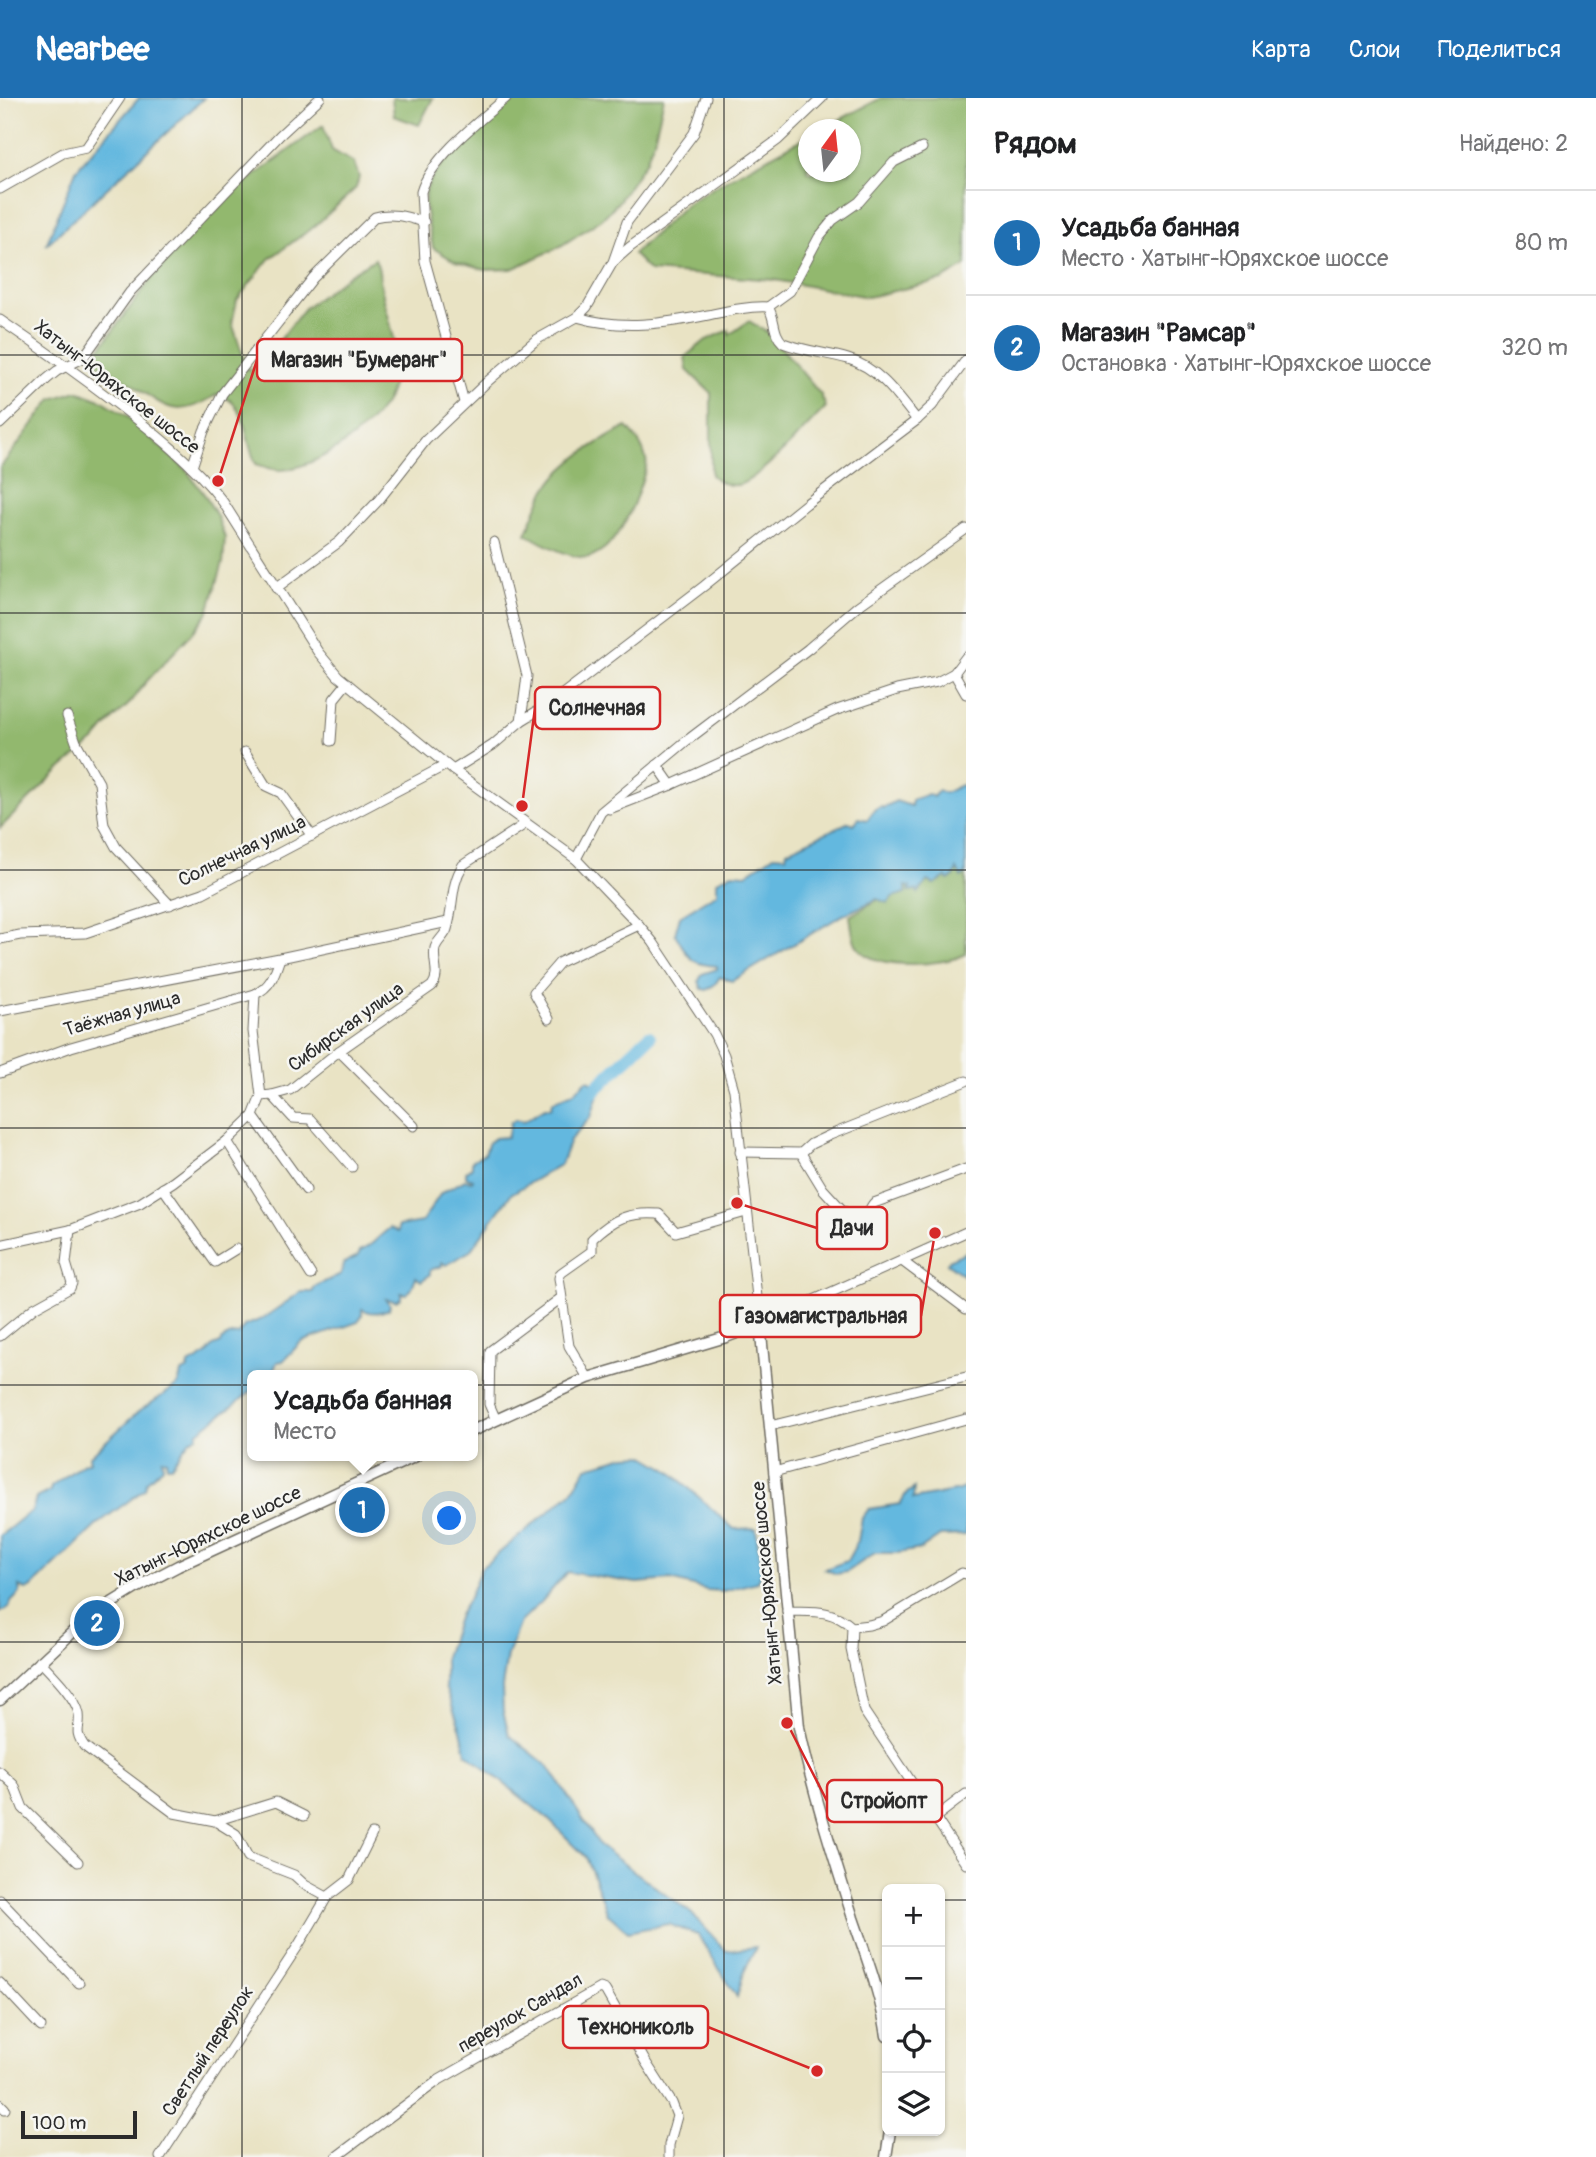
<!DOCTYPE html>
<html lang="ru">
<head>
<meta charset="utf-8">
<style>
	:root { --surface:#fff; --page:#f6f6f6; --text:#202124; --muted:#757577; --line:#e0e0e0; --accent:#1f6fb2 }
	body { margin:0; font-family:Pangolin,sans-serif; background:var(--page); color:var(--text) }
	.controls { position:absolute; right:21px; bottom:21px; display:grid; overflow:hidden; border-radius:10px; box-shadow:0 2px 5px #0004 }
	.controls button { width:63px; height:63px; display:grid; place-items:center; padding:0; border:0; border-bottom:2px solid var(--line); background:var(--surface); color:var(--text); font:35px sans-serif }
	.compass { position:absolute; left:798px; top:21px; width:63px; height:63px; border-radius:50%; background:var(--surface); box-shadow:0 2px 5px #0004; rotate:15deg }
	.scale { position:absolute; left:21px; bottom:18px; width:116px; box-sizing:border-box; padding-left:7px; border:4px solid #2b2b2b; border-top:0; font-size:19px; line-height:24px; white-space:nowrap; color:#2b2b2b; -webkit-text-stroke:5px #f6f6f2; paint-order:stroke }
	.you { position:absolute; left:450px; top:1421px; width:24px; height:24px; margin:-18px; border:5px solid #fff; border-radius:50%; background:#1a73e8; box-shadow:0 0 0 10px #1a73e833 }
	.badge { display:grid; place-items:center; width:46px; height:46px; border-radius:50%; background:var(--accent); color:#fff; font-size:23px; font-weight:700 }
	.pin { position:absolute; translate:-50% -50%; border:4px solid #fff; box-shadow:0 2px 7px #0006 }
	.popup { position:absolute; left:247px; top:1272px; width:231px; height:91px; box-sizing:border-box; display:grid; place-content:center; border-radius:10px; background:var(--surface); filter:drop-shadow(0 2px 5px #0005); font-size:23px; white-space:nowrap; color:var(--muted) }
	.popup b { font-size:26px; color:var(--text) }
	.popup::after { content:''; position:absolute; left:50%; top:100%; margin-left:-14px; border:14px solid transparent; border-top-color:var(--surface) }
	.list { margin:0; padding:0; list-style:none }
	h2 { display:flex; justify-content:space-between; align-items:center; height:91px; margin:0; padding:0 28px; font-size:30px }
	h2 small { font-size:23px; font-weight:400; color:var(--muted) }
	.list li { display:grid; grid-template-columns:46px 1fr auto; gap:21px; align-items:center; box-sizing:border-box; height:105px; padding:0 28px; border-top:2px solid var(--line) }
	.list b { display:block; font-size:26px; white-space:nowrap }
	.list p { margin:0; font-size:23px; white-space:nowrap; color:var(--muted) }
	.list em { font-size:23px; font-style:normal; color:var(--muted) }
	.icon { flex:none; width:38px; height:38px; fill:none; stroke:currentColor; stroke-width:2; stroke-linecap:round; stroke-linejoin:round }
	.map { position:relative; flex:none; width:966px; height:2059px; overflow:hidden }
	header { display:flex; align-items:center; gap:42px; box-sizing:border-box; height:98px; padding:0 35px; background:var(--accent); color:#fff }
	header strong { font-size:33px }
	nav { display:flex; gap:38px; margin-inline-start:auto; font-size:24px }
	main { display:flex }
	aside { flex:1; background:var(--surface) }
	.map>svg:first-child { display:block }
	.forest { fill:#92b86e; stroke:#5e724c; stroke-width:2 }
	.water { fill:#63b8df; stroke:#477285; stroke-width:2 }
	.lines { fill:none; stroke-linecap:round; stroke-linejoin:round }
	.river { stroke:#63b8df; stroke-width:14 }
	.minor-casing { stroke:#6e6b61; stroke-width:11 }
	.major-casing { stroke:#6e6b61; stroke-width:13 }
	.minor { stroke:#fff; stroke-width:9 }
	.major { stroke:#fff; stroke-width:10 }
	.grid { fill:none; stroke:#2b2b2b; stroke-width:2; stroke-opacity:0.55 }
	.labels { text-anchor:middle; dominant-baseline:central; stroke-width:5; stroke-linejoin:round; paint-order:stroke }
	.street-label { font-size:19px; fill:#2b2b2b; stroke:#f6f6f2 }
	.leader { fill:none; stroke:#d62828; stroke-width:2.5 }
	.callout-dot { fill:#d62828; stroke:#f6f6f2; stroke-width:2.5 }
	.callout { fill:#f6f6f2; stroke:#d62828; stroke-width:2.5 }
	.callout-label { font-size:21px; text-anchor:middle; font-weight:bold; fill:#2b2b2b }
</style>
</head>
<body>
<header>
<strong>Nearbee</strong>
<nav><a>Карта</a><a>Слои</a><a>Поделиться</a></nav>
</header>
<main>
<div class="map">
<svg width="966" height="2059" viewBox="0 0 966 2059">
	<rect width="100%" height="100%" fill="#f6f6f2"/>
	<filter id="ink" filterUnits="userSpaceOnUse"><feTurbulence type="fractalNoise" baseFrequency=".0143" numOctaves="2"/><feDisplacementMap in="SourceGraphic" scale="14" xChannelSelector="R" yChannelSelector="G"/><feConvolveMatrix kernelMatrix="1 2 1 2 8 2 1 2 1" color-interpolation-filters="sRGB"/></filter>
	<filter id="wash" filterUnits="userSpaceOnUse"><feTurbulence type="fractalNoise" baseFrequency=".00686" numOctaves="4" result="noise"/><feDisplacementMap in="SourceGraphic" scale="28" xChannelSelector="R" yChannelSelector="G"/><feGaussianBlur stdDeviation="1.57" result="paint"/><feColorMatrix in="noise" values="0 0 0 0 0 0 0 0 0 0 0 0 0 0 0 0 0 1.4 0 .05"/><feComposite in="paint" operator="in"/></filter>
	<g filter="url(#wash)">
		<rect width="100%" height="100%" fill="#e9e3c4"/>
		<!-- forest -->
		<g class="forest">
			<path d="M392 0H433L419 27 394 18Z"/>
			<path d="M513 0H664L654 42 646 63 619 103 602 121 559 149 512 171 485 172 456 164 433 150C431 136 423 110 425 96 431 66 490 21 513 0Z"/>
			<path d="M881 0H966V168L942 182 868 199 775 182 650 173 633 156 688 105 728 81 808 38V74H850V32L822 31Z"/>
			<path d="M323 27 332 52 354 65 359 79 356 90 315 128 269 161 237 202 232 225 248 272 259 268 305 210 350 176 375 161C380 170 379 177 381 187 385 213 397 240 397 266 397 274 389 300 384 307 364 336 318 368 282 372 274 373 264 368 256 366 243 340 250 307 218 296 179 320 169 313 135 288 123 280 110 273 97 265V254L154 177 198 129 238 90Z"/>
			<path d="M749 223 770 236 821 297 826 309C808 327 762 378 741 386 729 390 719 384 711 377V295L687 272 685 259 706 242 729 232V237Z"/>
			<path d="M77 293 103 303 126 317 186 372 204 396 217 418 225 440 223 465 208 514 194 533 146 584 129 606 110 624 95 642 58 673 0 730V370L52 301Z"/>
			<path d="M627 329C636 338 643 348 646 361 648 368 644 376 642 382 634 408 619 447 592 458 578 465 539 444 526 436 533 421 538 403 547 390 566 362 598 344 627 329Z"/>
			<path d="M966 762V856C943 868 877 872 859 851 852 842 852 829 850 818L933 769Z"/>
		</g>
		<!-- water -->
		<g class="water">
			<path d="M139 0H204L46 147 76 72Z"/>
			<path d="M961 687 966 688V776L961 779 957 771 954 779 948 782 946 779 934 786 928 783 918 795 917 792 909 793 910 789 906 788V795L892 799 888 805 877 801 841 818 732 883 720 879 715 886 707 892 702 891 699 883 702 876 717 871V868C688 866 690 860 675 836L680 818 717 795V783L732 775 746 776 774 757 786 758 787 753 849 724 854 726 859 720 867 722 875 711 881 709 883 710 896 703 911 708 912 702 928 696 933 699 938 693 945 695Z"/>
			<path d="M587 982 591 983 598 996 591 1019 570 1042 561 1066 511 1096 470 1153 446 1167 442 1164V1168L430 1172V1177L421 1183 416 1179 411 1192 406 1196 401 1195V1200L396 1203 386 1201 390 1206 389 1211C380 1215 370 1216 362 1211V1218L358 1224 301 1244 283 1263 277 1264 272 1277H252V1293L198 1334 197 1338 190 1342 171 1368H167L166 1362 162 1361 163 1369 147 1383 145 1391 100 1424 31 1490 26 1492 19 1489 20 1495 11 1504 9 1509 0 1515V1437C12 1430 20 1420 32 1413L36 1400 50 1393 51 1389 84 1365 90 1363 89 1359 138 1314 178 1287 181 1275 188 1271 189 1267 206 1257 213 1248 221 1245 223 1241 231 1237 239 1236 244 1228 262 1221 301 1194H312L316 1188 341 1176 344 1165 358 1158 360 1153C373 1148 378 1138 390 1130L398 1134V1128L422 1124 441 1095 465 1082 472 1083 473 1081 466 1079V1074L472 1069V1063L485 1055 489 1044 495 1040 507 1039 511 1024 516 1021 524 1023 545 1010H551L552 1004 573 995Z"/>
			<path d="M966 1154V1179L947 1165 950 1161Z"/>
			<path d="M643 1357 670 1373 734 1431 756 1430 761 1473 757 1484 723 1493 707 1492 671 1482 637 1485 567 1474 543 1502 520 1524 507 1557 502 1589 503 1613 509 1637 549 1669 601 1749 691 1815 726 1853 756 1849 744 1874 737 1899 698 1837 668 1826 628 1834 608 1816 586 1759 547 1720 466 1655 461 1632 445 1589V1559L459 1517 468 1502 481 1470 572 1394 587 1369 625 1358Z"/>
			<path d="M966 1389V1437L940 1438 921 1451 898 1455H875L847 1474 836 1476 825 1471 847 1463 858 1443 862 1420 869 1411 900 1406 906 1396 914 1390 913 1401 959 1392Z"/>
		</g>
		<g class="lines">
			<!-- river -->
			<path class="river" d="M583 1003 649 939"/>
		</g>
	</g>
	<g filter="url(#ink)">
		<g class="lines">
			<defs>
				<g id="minor">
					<path d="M0 91 63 55 86 50 120 0"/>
					<path d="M614 163 630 149 778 42 822 0"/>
					<path d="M768 209 790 193 819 139 833 122 859 104 894 64 922 50"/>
					<path d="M577 219C621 232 663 226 708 217 727 213 748 208 768 209 776 221 772 235 783 245 804 253 827 255 848 261 879 270 898 298 917 322"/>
					<path d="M0 222C40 249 79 277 117 306 155 335 194 366 223 404L318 554 338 578 453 672 576 761 639 827 653 844 714 936 724 957 734 992 760 1226 966 1134"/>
					<path d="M464 304 425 163 421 94C431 60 479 23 506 0"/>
					<path d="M0 326 47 281 57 273 83 260 130 194 280 37 320 0"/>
					<path d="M192 369 204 333 222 296 313 180 375 119C392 114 407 119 424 124"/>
					<path d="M276 490 339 444 378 403 426 342 488 283 536 242 577 219 587 209 613 164 627 124 694 35 706 0"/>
					<path d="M954 575 966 596"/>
					<path d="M67 618 76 644 99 685 104 727 116 749 170 807"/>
					<path d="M521 623 552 604 704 488 806 406 917 322 932 308 966 262"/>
					<path d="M331 643 334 601 347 585"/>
					<path d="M245 654 266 688 281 695 312 738"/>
					<path d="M657 667 671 687"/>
					<path d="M453 672 493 647 521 623 527 578 494 444"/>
					<path d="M609 711 671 687 837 612 897 592 937 584 954 575 966 559"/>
					<path d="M576 761 601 714 685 644 808 551 858 508 966 431"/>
					<path d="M0 841 20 837 85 835 203 795 446 667"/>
					<path d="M255 896 253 933 261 998"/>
					<path d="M0 913 280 860 448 824"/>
					<path d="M549 921 534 894 560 864 639 827"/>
					<path d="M339 953 414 1028"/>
					<path d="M0 975 71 949 255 896C271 889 275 875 280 860"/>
					<path d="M272 997 293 1020 310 1021 352 1069"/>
					<path d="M253 1018 306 1092"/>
					<path d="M227 1043 311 1177"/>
					<path d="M740 1054 801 1055 811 1046 830 1037 966 983"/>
					<path d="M801 1055 823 1091 857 1128C869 1127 866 1113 874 1105L966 1071"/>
					<path d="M163 1090 215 1164 236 1151"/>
					<path d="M0 1147 70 1132 140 1105 173 1084 227 1043 253 1018 261 998 272 997 290 992 339 953 432 888C441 876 432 863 435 850 437 843 445 838 447 831 454 809 450 787 463 767L525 726"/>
					<path d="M902 1163 966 1211"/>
					<path d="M0 1238 34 1210 70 1190 72 1185 66 1165 70 1132"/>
					<path d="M588 1280 569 1248 559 1180 561 1175 592 1153V1141C614 1120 629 1114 659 1116L676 1134 746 1114"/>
					<path d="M496 1322 489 1306 490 1253 561 1200"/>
					<path d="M770 1328 966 1279"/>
					<path d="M774 1374 966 1321"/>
					<path d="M787 1513C813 1514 831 1510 852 1529L869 1527 883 1523 962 1475 966 1476"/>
					<path d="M852 1529 851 1551 864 1613 966 1766"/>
					<path d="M40 1563C52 1576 76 1599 79 1616 81 1632 73 1631 84 1648L174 1715 215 1723 236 1736 248 1759 294 1777 305 1787 327 1799 349 1782 372 1736"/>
					<path d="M0 1674 14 1687 23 1710 78 1764"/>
					<path d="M936 1719 966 1696"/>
					<path d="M215 1723 276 1704 304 1718"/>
					<path d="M0 1802 79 1885"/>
					<path d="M0 1885 41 1929"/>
					<path d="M0 2006 5 2011"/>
					<path d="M160 2059 298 1848 327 1799"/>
					<path d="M336 2059 439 1982 600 1890 605 1892 609 1899 645 1963 672 2005 677 2018 669 2047V2059"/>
				</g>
				<g id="major">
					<path d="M472 1333 588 1280 726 1239 760 1226 799 1629C813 1694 833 1757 853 1820 866 1858 881 1897 887 1938"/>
					<path d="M0 1602 78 1529 105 1509 136 1490 178 1468 416 1358"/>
					<path d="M886 2059 890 2033"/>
				</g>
			</defs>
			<!-- minor casing -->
			<use href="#minor" class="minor-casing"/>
			<!-- major casing -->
			<use href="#major" class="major-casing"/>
			<!-- minor -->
			<use href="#minor" class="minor"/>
			<!-- major -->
			<use href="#major" class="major"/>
		</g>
	</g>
	<!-- grid -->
	<path class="grid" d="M242 0V2059M483 0V2059M724 0V2059M0 257H966M0 515H966M0 772H966M0 1030H966M0 1287H966M0 1544H966M0 1802H887M940 1802H966"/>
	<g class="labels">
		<!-- street labels -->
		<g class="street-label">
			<text transform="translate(117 289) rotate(38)">Хатынг-Юряхское шоссе</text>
			<text transform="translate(242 753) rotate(-26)">Солнечная улица</text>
			<text transform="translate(122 916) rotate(-16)">Таёжная улица</text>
			<text transform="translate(346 929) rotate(-36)">Сибирская улица</text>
			<text transform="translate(208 1438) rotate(-26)">Хатынг-Юряхское шоссе</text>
			<text transform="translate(767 1485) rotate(-95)">Хатынг-Юряхское шоссе</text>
			<text transform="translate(520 1915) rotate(-30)">переулок Сандал</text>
			<text transform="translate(208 1953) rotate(-57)">Светлый переулок</text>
		</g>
	</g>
	<!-- callouts -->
	<path class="leader" d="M218 383L257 262M522 708L535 610M737 1105L817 1130M935 1135L921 1218M787 1625L827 1703M817 1973L708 1929"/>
	<g class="callout-dot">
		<circle cx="218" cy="383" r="7"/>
		<circle cx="522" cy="708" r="7"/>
		<circle cx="737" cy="1105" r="7"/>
		<circle cx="935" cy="1135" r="7"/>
		<circle cx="787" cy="1625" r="7"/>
		<circle cx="817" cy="1973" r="7"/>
	</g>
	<g class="callout">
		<rect x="257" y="241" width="205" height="42" rx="7"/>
		<rect x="535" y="589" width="125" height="42" rx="7"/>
		<rect x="817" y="1109" width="70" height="42" rx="7"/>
		<rect x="720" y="1197" width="201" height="42" rx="7"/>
		<rect x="827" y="1682" width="115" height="42" rx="7"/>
		<rect x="563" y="1908" width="145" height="42" rx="7"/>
	</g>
	<g class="callout-label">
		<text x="359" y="269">Магазин "Бумеранг"</text>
		<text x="597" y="617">Солнечная</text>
		<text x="852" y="1137">Дачи</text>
		<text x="821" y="1225">Газомагистральная</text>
		<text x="884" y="1710">Стройопт</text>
		<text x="636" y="1936">Технониколь</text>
	</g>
</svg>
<div class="controls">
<button>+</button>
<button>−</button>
<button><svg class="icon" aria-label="locate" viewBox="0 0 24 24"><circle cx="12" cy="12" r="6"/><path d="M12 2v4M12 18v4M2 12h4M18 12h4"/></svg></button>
<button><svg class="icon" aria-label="layers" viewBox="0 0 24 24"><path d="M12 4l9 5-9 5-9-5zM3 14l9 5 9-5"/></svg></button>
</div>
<svg class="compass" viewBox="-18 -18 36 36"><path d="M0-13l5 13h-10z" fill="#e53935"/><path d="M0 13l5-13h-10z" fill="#757577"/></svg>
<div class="scale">100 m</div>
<div class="you"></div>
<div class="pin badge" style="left:362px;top:1412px">1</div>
<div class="popup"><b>Усадьба банная</b>Место</div>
<div class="pin badge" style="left:97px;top:1525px">2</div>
</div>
<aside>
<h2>Рядом<small>Найдено: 2</small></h2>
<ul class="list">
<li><span class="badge">1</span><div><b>Усадьба банная</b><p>Место · Хатынг-Юряхское шоссе</p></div><em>80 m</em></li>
<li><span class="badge">2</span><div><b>Магазин &quot;Рамсар&quot;</b><p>Остановка · Хатынг-Юряхское шоссе</p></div><em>320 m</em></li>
</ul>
</aside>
</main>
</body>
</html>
